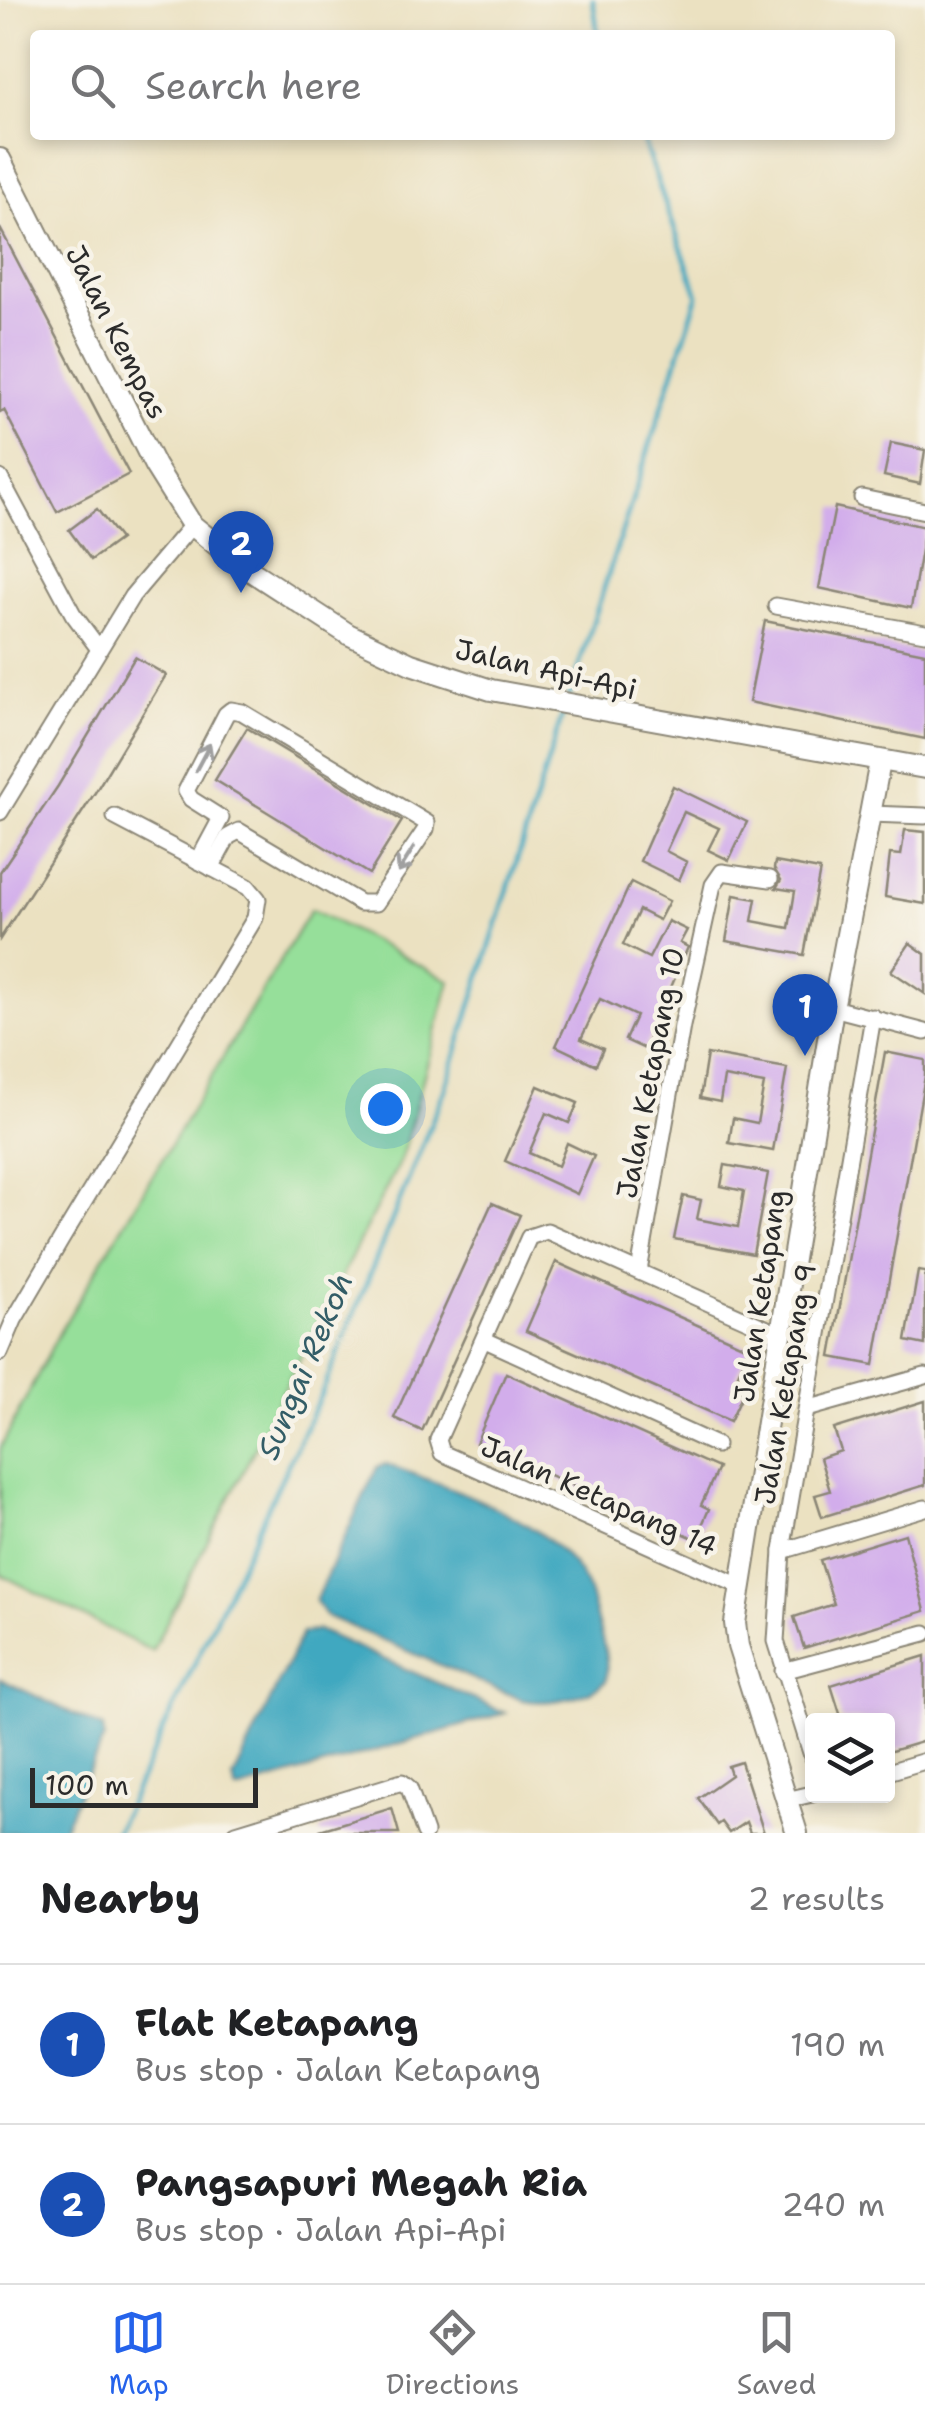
<!DOCTYPE html>
<html lang="en">
<head>
<meta charset="utf-8">
<style>
	:root { --surface:#fff; --page:#f2f2f2; --text:#202124; --muted:#757577; --line:#e0e0e0; --accent:#2563eb }
	body { margin:0; font-family:"Shantell Sans",sans-serif; background:var(--page); color:var(--text) }
	.controls { position:absolute; right:30px; bottom:30px; display:grid; overflow:hidden; border-radius:10px; box-shadow:0 5px 15px #0003 }
	.controls button { width:90px; height:90px; display:grid; place-items:center; padding:0; border:0; border-bottom:2px solid var(--line); background:var(--surface); color:var(--text); font:50px sans-serif }
	.scale { position:absolute; left:30px; bottom:25px; width:228px; box-sizing:border-box; padding-left:10px; border:5px solid #2b2b2b; border-top:0; font-size:28px; line-height:35px; white-space:nowrap; color:#2b2b2b; -webkit-text-stroke:8px #f7f3e8; paint-order:stroke }
	.you { position:absolute; left:385px; top:1108px; width:35px; height:35px; margin:-25px; border:8px solid #fff; border-radius:50%; background:#1a73e8; box-shadow:0 0 0 15px #1a73e833 }
	.badge { display:grid; place-items:center; width:65px; height:65px; border-radius:50%; background:var(--accent); color:#fff; font-size:32px; font-weight:700 }
	.pin { position:absolute; translate:-50% -82px; filter:drop-shadow(0 2px 5px #0008) }
	.pin::after { content:''; position:absolute; top:52px; width:35px; height:30px; background:inherit; clip-path:polygon(0 0,100% 0,50% 100%) }
	.list { margin:0; padding:0; list-style:none }
	h2 { display:flex; justify-content:space-between; align-items:center; height:130px; margin:0; padding:0 40px; font-size:42px }
	h2 small { font-size:32px; font-weight:400; color:var(--muted) }
	.list li { display:grid; grid-template-columns:65px 1fr auto; gap:30px; align-items:center; box-sizing:border-box; height:160px; padding:0 40px; border-top:2px solid var(--line) }
	.list b { display:block; font-size:38px; white-space:nowrap }
	.list p { margin:0; font-size:32px; white-space:nowrap; color:var(--muted) }
	.list em { font-size:32px; font-style:normal; color:var(--muted) }
	.icon { flex:none; width:55px; height:55px; fill:none; stroke:currentColor; stroke-width:2; stroke-linecap:round; stroke-linejoin:round }
	.map { position:relative; flex:none; width:925px; height:1833px; overflow:hidden }
	.search { position:absolute; background:var(--surface); box-shadow:0 5px 15px #0003; left:30px; right:30px; top:30px; height:110px; display:flex; align-items:center; gap:25px; box-sizing:border-box; padding:0 35px; border-radius:10px; color:var(--muted); font-size:38px }
	.sheet { height:450px; background:var(--surface) }
	nav { display:flex; justify-content:space-around; align-items:center; box-sizing:border-box; height:140px; border-top:2px solid var(--line); background:var(--surface); font-size:28px; color:var(--muted) }
	nav a { display:grid; justify-items:center; gap:5px }
	nav .on { color:var(--accent) }
	.map>svg:first-child { display:block }
	.green { fill:#96df9a; stroke:#608562; stroke-width:2.5 }
	.water { fill:#40a8c0; stroke:#366a76; stroke-width:2.5 }
	.lines { fill:none; stroke-linecap:round; stroke-linejoin:round }
	.stream { stroke:#40a8c0; stroke-width:5 }
	.building { fill:#d2adeb }
	.minor-casing { stroke:#8b8676; stroke-width:19 }
	.tertiary-casing { stroke:#8b8676; stroke-width:24 }
	.minor { stroke:#fff; stroke-width:15 }
	.tertiary { stroke:#fff; stroke-width:20 }
	.oneway { stroke:#a0a0a0 }
	.labels { text-anchor:middle; dominant-baseline:central; stroke-width:9; stroke-linejoin:round; paint-order:stroke }
	.street-label { font-size:28px; fill:#2b2b2b; stroke:#f7f3e8 }
	.water-label { font-size:30px; font-style:italic; fill:#335d67; stroke:#f7f3e8 }
</style>
</head>
<body>
<div class="map">
<svg width="925" height="1833" viewBox="0 0 925 1833">
	<rect width="100%" height="100%" fill="#f7f3e8"/>
	<filter id="ink" filterUnits="userSpaceOnUse"><feTurbulence type="fractalNoise" baseFrequency=".01" numOctaves="2"/><feDisplacementMap in="SourceGraphic" scale="20" xChannelSelector="R" yChannelSelector="G"/><feConvolveMatrix kernelMatrix="1 2 1 2 8 2 1 2 1" color-interpolation-filters="sRGB"/></filter>
	<filter id="wash" filterUnits="userSpaceOnUse"><feTurbulence type="fractalNoise" baseFrequency=".0048" numOctaves="4" result="noise"/><feDisplacementMap in="SourceGraphic" scale="40" xChannelSelector="R" yChannelSelector="G"/><feGaussianBlur stdDeviation="2.25" result="paint"/><feColorMatrix in="noise" values="0 0 0 0 0 0 0 0 0 0 0 0 0 0 0 0 0 1.4 0 .05"/><feComposite in="paint" operator="in"/></filter>
	<g filter="url(#wash)">
		<rect width="100%" height="100%" fill="#ebe1c1"/>
		<!-- green -->
		<path class="green" d="M311 909 450 981 401 1159 152 1651 0 1574V1449L59 1333Z"/>
		<!-- water -->
		<g class="water">
			<path d="M386 1464C451 1489 552 1518 586 1584 591 1595 594 1609 597 1621 603 1642 609 1658 606 1681 587 1698 547 1705 522 1700L326 1616 315 1601 377 1467Z"/>
			<path d="M318 1630 505 1713 237 1791 233 1779 302 1633Z"/>
			<path d="M0 1679 103 1728 104 1738 61 1833H0Z"/>
		</g>
		<g class="lines">
			<!-- stream -->
			<g class="stream">
				<path d="M593 0 598 35"/>
				<path d="M569 697 698 295 641 135"/>
				<path d="M115 1833 324 1388 445 1089 565 707"/>
			</g>
		</g>
		<g id="blocks">
			<!-- building -->
			<g class="building">
				<path d="M0 228 129 474 57 512 4 410 0 412Z"/>
				<path d="M891 443 925 450 920 484 884 476Z"/>
				<path d="M835 507 925 527 911 608 819 588Z"/>
				<path d="M97 509 120 539 91 560 69 530Z"/>
				<path d="M765 621 925 653V739L749 702Z"/>
				<path d="M135 657 166 675 96 791 0 939V872L58 786Z"/>
				<path d="M247 728 402 821 369 874 215 780Z"/>
				<path d="M673 786 747 822 729 860 708 850 719 828 684 812 666 851 687 862 679 880 640 861Z"/>
				<path d="M905 830 925 832V904L885 897 890 854 901 855Z"/>
				<path d="M775 862 820 870 804 955 726 941 734 895 756 899 752 921 789 928 795 891 776 888 781 880 774 869Z"/>
				<path d="M631 882 669 901 659 920 639 910 623 945 649 958 668 921 687 930 680 943 688 947 645 1049 625 1040 636 1016 600 999 581 1039 603 1049 596 1065 556 1046Z"/>
				<path d="M910 943 925 954V994L891 971Z"/>
				<path d="M885 1052 925 1060V1076L874 1365 831 1357Z"/>
				<path d="M707 1054 787 1068 773 1151 729 1143 733 1118 757 1123 764 1084 724 1077 720 1102 700 1098Z"/>
				<path d="M538 1086 578 1103 569 1123 546 1113 529 1153 558 1166 567 1143 594 1156 577 1194 505 1161Z"/>
				<path d="M725 1165 768 1173 753 1254 674 1239 683 1196 701 1200 697 1219 738 1227 744 1191 721 1186Z"/>
				<path d="M492 1203 520 1215 422 1431 394 1418Z"/>
				<path d="M556 1262 749 1348 732 1388 743 1393 730 1421 526 1331Z"/>
				<path d="M918 1271 925 1272V1345L906 1341Z"/>
				<path d="M506 1373 718 1468 701 1505 709 1509 696 1539 476 1443Z"/>
				<path d="M925 1401V1485L822 1517 815 1495 830 1491 820 1458 841 1451 834 1429Z"/>
				<path d="M905 1534 925 1611 804 1648 794 1617 834 1604 820 1560Z"/>
				<path d="M925 1656V1741L888 1752V1720H842L831 1685Z"/>
				<path d="M741 1762 764 1833H750L746 1822 729 1833 721 1822 717 1825 698 1798 731 1775 728 1766Z"/>
				<path d="M392 1808 399 1833H320V1830Z"/>
			</g>
		</g>
	</g>
	<g filter="url(#ink)">
		<use href="#blocks" fill-opacity="0" stroke="#8b8676" stroke-width="2.5"/>
		<g class="lines">
			<defs>
				<g id="minor">
					<path d="M0 478 73 614 99 649"/>
					<path d="M862 498 925 511"/>
					<path d="M776 606 925 633"/>
					<path d="M0 812 132 596 192 525"/>
					<path d="M870 814 925 816"/>
					<path d="M198 861 221 818 191 799 186 791 226 714 231 710 242 712 427 823 426 829 376 903H360L239 831 228 837 211 868"/>
					<path d="M833 1008 925 1032"/>
					<path d="M639 1271 682 1026 713 885 722 872 770 879"/>
					<path d="M485 1340 716 1445"/>
					<path d="M0 1353 14 1320 61 1240 255 918 258 899 248 887 115 817"/>
					<path d="M807 1409 925 1376"/>
					<path d="M782 1551 925 1508"/>
					<path d="M740 1586 442 1453 438 1440 529 1237 547 1231 783 1336"/>
					<path d="M783 1671 925 1633"/>
					<path d="M812 1756 776 1641 782 1551 873 1017"/>
					<path d="M888 1772 925 1761"/>
					<path d="M786 1800 812 1794"/>
					<path d="M236 1833 402 1782 409 1788 425 1833"/>
				</g>
				<g id="tertiary">
					<path d="M0 159 155 466 192 525 240 564 348 634 411 664 491 690 925 768"/>
					<path d="M797 1833 738 1646 735 1623 833 1008 880 762"/>
				</g>
			</defs>
			<!-- minor casing -->
			<use href="#minor" class="minor-casing"/>
			<!-- tertiary casing -->
			<use href="#tertiary" class="tertiary-casing"/>
			<!-- minor -->
			<use href="#minor" class="minor"/>
			<!-- tertiary -->
			<use href="#tertiary" class="tertiary"/>
		</g>
		<!-- one-way arrows -->
		<defs><path id="oneway-shaft" d="M-6 0H5M1.5-3L5.5 0L1.5 3" fill="none" stroke-width="1.6" stroke-linecap="round" stroke-linejoin="round" transform="scale(2.5)"/></defs>
		<g class="oneway">
			<use href="#oneway-shaft" transform="translate(203 757) rotate(-62)"/>
			<use href="#oneway-shaft" transform="translate(406 860) rotate(122)"/>
		</g>
	</g>
	<g class="labels">
		<!-- street labels -->
		<g class="street-label">
			<text transform="translate(117 332) rotate(63)">Jalan Kempas</text>
			<text transform="translate(546 669) rotate(13)">Jalan Api-Api</text>
			<text transform="translate(650 1073) rotate(-79)">Jalan Ketapang 10</text>
			<text transform="translate(760 1296) rotate(-81)">Jalan Ketapang</text>
			<text transform="translate(785 1384) rotate(-80)">Jalan Ketapang 9</text>
			<text transform="translate(599 1496) rotate(24)">Jalan Ketapang 14</text>
		</g>
		<!-- water labels -->
		<g class="water-label">
			<text transform="translate(305 1366) rotate(-67)">Sungai Rekoh</text>
		</g>
	</g>
</svg>
<div class="controls">
<button><svg class="icon" aria-label="layers" viewBox="0 0 24 24"><path d="M12 4l9 5-9 5-9-5zM3 14l9 5 9-5"/></svg></button>
</div>
<div class="scale">100 m</div>
<div class="you"></div>
<div class="pin badge" style="left:805px;top:1056px;background:#1a4fb4">1</div>
<div class="pin badge" style="left:241px;top:593px;background:#1a4fb4">2</div>
<div class="search"><svg class="icon" aria-label="search" viewBox="0 0 24 24"><circle cx="10" cy="10" r="6"/><path d="M15 15l6 6"/></svg>Search here</div>
</div>
<section class="sheet">
<h2>Nearby<small>2 results</small></h2>
<ul class="list">
<li><span class="badge" style="background:#1a4fb4">1</span><div><b>Flat Ketapang</b><p>Bus stop · Jalan Ketapang</p></div><em>190 m</em></li>
<li><span class="badge" style="background:#1a4fb4">2</span><div><b>Pangsapuri Megah Ria</b><p>Bus stop · Jalan Api-Api</p></div><em>240 m</em></li>
</ul>
</section>
<nav>
<a class="on"><svg class="icon" aria-label="map" viewBox="0 0 24 24"><path d="M3 6l6-2 6 2 6-2v14l-6 2-6-2-6 2zM9 4v14M15 6v14"/></svg>Map</a>
<a><svg class="icon" aria-label="directions" viewBox="0 0 24 24"><path d="M12 3l9 9-9 9-9-9zM9 14v-3h6M13 9l2 2-2 2"/></svg>Directions</a>
<a><svg class="icon" aria-label="saved" viewBox="0 0 24 24"><path d="M7 4h10v16l-5-4-5 4z"/></svg>Saved</a>
</nav>
</body>
</html>
